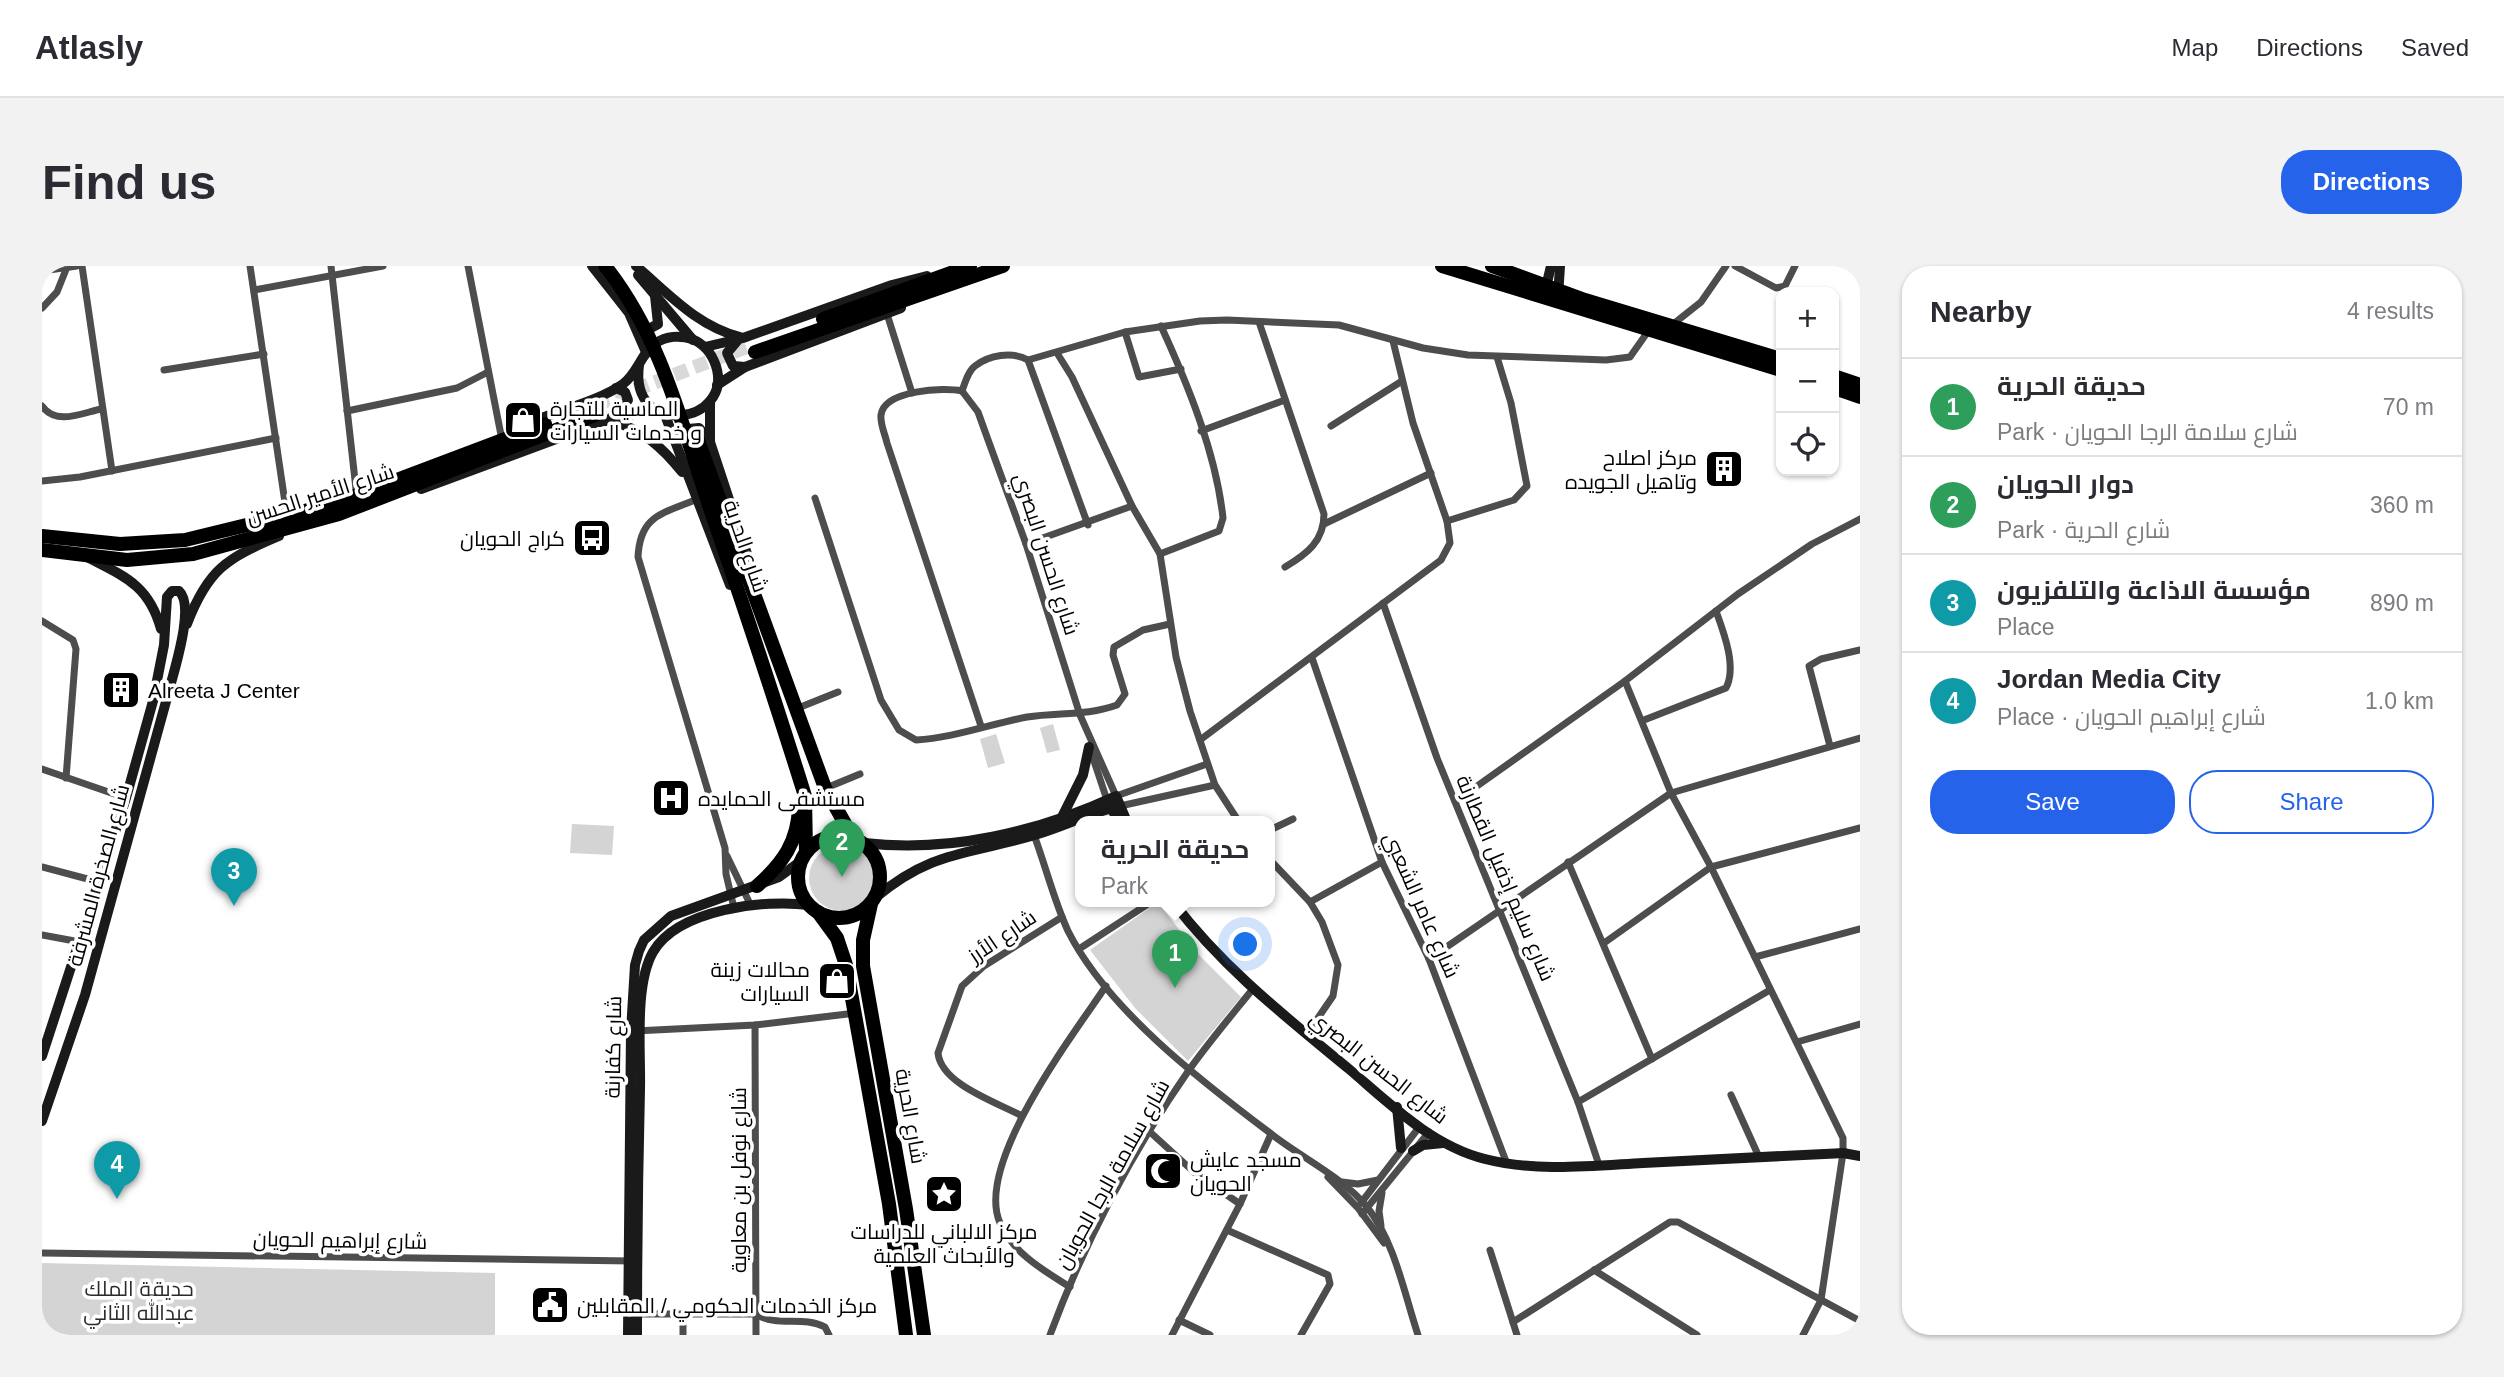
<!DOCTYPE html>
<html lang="en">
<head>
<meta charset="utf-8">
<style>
	:root { --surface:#fff; --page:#f2f2f3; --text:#2b2b33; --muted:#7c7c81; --line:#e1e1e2; --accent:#2563eb }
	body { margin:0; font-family:Arial,Cairo,sans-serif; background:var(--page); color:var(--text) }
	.controls { position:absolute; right:21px; top:21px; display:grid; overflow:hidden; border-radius:14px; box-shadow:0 2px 5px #0004 }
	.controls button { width:63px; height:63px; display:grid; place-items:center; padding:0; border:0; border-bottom:2px solid var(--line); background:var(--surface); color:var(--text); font:35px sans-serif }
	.you { position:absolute; left:1204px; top:679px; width:24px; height:24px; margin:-18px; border:5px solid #fff; border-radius:50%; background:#1a73e8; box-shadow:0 0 0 10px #1a73e833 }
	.badge { display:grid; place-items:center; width:46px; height:46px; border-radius:50%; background:var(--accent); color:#fff; font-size:23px; font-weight:700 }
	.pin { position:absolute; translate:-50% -58px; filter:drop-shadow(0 2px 4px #0008) }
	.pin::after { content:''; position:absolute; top:37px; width:24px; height:21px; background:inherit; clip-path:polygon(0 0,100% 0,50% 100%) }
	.popup { position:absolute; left:1033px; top:550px; width:200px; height:91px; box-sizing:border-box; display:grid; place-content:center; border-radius:14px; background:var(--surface); filter:drop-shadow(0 2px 5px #0005); font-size:23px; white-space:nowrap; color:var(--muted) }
	.popup b { font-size:26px; color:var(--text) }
	.popup::after { content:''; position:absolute; left:50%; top:100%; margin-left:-14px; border:14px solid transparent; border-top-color:var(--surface) }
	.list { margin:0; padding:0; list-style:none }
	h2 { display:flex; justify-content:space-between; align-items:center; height:91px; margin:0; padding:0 28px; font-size:30px }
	h2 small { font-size:23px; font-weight:400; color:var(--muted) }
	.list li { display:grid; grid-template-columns:46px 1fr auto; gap:21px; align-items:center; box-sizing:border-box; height:98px; padding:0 28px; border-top:2px solid var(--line) }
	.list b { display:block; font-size:26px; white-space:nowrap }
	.list p { margin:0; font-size:23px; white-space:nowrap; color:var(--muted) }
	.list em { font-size:23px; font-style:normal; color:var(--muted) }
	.actions { display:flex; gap:14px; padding:21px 28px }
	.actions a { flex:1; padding:16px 0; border:2px solid var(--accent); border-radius:28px; text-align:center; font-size:24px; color:var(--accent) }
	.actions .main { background:var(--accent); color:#fff }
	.icon { flex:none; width:38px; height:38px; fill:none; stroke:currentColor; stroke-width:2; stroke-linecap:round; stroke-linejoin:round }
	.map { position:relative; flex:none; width:1818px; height:1069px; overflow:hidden; border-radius:28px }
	header { display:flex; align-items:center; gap:42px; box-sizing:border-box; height:98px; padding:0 35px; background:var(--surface); border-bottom:2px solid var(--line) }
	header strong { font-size:33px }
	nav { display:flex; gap:38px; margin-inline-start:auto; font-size:24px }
	.intro { display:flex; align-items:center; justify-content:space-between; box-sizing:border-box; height:168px; padding:0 42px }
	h1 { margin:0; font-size:49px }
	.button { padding:18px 32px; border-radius:28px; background:var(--accent); color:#fff; font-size:24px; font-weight:700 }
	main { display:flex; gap:42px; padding:0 42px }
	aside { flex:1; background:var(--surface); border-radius:28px; box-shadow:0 2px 5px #0004 }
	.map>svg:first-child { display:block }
	.green { fill:#d4d4d4 }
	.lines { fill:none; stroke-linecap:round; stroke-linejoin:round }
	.highway-tunnel { stroke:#d9d9d9; stroke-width:14; stroke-dasharray:14 7; stroke-linecap:butt }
	.street { stroke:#4d4d4d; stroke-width:7 }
	.secondary { stroke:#1a1a1a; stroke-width:10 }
	.highway { stroke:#000; stroke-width:14 }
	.labels { text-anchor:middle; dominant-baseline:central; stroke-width:7; stroke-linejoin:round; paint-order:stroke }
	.poi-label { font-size:21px; fill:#000; stroke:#fff; text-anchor:start }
	.street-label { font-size:21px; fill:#000; stroke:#fff }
	.park-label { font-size:21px; fill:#2b2b2b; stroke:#fff }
</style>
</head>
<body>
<header>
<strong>Atlasly</strong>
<nav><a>Map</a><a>Directions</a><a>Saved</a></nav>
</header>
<div class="intro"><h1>Find us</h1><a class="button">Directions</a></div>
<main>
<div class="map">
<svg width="1818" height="1069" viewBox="0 0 1818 1069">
	<rect width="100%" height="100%" fill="#fff"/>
	<!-- green -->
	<g class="green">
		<path d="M1011 458 1018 484 1005 487 998 462Z"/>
		<path d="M954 468 963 497 946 502 938 473Z"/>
		<path d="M530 558 572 560 570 589 528 587Z"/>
		<circle cx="800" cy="612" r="33"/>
		<path d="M1116 636 1155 687 1199 731 1146 795 1093 742 1048 684Z"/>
		<path d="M0 997 453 1007V1069H0Z"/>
	</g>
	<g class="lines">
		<!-- highway-tunnel -->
		<path class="highway-tunnel" d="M554 139 710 79"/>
		<!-- street -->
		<g class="street">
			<path d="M40 0 70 205"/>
			<path d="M208 0 245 250"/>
			<path d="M289 0 314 223"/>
			<path d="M426 0 459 169"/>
			<path d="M1693 0 1734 22 1743 20 1753 0"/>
			<path d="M1812 0 1818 4"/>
			<path d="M0 5 35 0"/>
			<path d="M212 24 341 0"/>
			<path d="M0 42 15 26 25 1"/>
			<path d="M845 48 870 127"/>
			<path d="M1217 56 1282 248C1282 275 1265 288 1243 301"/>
			<path d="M1630 59 1659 36 1684 0"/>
			<path d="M1083 66 1097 111 1139 103"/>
			<path d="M1351 75 1371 157 1405 255"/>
			<path d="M1015 87 1030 111 1090 240 1118 288 1134 391 1148 445 1173 519 1197 556"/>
			<path d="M986 94 1083 66 1158 55 1185 54 1297 59 1381 82 1426 89 1564 94 1588 91 1607 64"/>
			<path d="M122 104 222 88"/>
			<path d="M920 125 936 146 945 171 984 278 1038 449 1074 530 1165 498"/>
			<path d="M920 125C902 121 842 124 839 149 838 158 843 168 845 177L939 460"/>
			<path d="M920 125C923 117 926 105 933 100 947 89 970 85 986 94L1046 259"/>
			<path d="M0 140C14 160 40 147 59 143"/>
			<path d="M305 145 415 122 446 106"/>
			<path d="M1289 160 1360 115"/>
			<path d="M1159 165 1243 134"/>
			<path d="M0 215 38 211 234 172"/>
			<path d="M773 232 839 434 857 464 874 474C911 472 948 458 985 451 1016 446 1045 450 1075 439L1083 428 1071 389 1072 381 1101 364 1128 358"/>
			<path d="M653 234C619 248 598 250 596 291L683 582 684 608 692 642"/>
			<path d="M1282 258 1389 207"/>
			<path d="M984 278 1090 240"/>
			<path d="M1118 288 1177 265 1181 252C1174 187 1146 119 1119 60"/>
			<path d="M1341 337 1395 492 1536 836 1557 899"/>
			<path d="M0 355 31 374 34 383 24 512"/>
			<path d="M1270 392 1340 596 1387 693 1465 898"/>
			<path d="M1583 415 1629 527 1669 601 1801 872V887L1779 1034 1761 1069"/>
			<path d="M756 442 796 426"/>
			<path d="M1602 454 1684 422C1695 401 1682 367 1674 345"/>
			<path d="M1158 474 1399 294 1408 277 1405 255 1472 234 1485 220 1469 137 1455 91"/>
			<path d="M1788 480 1767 400 1779 393 1818 384"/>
			<path d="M1048 483 1065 534"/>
			<path d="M0 503 84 532"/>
			<path d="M784 522 818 508"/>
			<path d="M1414 535 1583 415 1696 328 1770 278 1818 253"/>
			<path d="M1078 540 1173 519"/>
			<path d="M1228 564 1251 553"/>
			<path d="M992 569C1004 601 1012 635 1026 665 1065 743 1159 815 1228 867 1258 891 1301 911 1325 941 1353 976 1362 1027 1376 1069"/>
			<path d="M685 590 709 640"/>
			<path d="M1228 594 1268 636 1280 656 1296 699 1291 730 1265 768"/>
			<path d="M1526 596 1610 793"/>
			<path d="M0 601 57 616"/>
			<path d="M1268 636 1340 596"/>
			<path d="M0 669 38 676"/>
			<path d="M1562 677 1669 601 1818 562"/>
			<path d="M1037 683 1109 636"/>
			<path d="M1713 691 1818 663"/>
			<path d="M1387 693 1629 527 1818 472"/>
			<path d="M713 759 714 1069"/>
			<path d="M593 765 713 759 814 747"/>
			<path d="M1755 776 1818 758"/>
			<path d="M1689 829 1717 891"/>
			<path d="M1536 836 1728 724"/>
			<path d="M980 850C954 836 899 818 896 787L920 720 942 700 1020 651"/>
			<path d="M1108 866 1153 907 1198 938"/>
			<path d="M1286 911 1316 942 1342 977"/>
			<path d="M1300 916 1316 918 1336 914"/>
			<path d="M1319 937 1378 860"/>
			<path d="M1320 948 1387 866"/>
			<path d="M1339 960 1337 945 1340 927"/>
			<path d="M1185 964 1286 1009 1288 1018 1259 1069"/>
			<path d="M1448 984 1475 1069"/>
			<path d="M0 987 590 995"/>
			<path d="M1552 1004 1655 1069"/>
			<path d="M1028 1021C1001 1004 972 988 958 957 932 898 1031 769 1064 720"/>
			<path d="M594 1048H714C736 1062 760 1049 783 1061L787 1069"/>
			<path d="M1137 1054 1168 1069"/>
			<path d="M1471 1056 1628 956H1636L1818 1055"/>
			<path d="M641 1069V1048"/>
			<path d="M1008 1069C1042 977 1091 884 1147 804 1167 776 1189 750 1210 724"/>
			<path d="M1130 1069 1198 938 1229 868"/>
		</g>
		<!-- secondary -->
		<g class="secondary">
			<path d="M550 0 587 47 604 86"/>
			<path d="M594 0C627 28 655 60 698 71"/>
			<path d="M596 9 651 74"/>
			<path d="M1503 25 1509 0"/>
			<path d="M1516 31 1518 0"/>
			<path d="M597 60 605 64 616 58 613 30"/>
			<path d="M695 75 685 87 691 100 703 101"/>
			<path d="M663 81 701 72 850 19 885 10"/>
			<path d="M675 119 703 101 859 42"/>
			<path d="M668 135V176L715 318"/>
			<path d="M623 149 688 319"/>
			<path d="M569 152 586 134 583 126 574 122"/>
			<path d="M570 155C601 164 620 181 640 206"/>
			<path d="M487 157C515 145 557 135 581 118 596 107 599 87 614 77 624 70 638 69 650 73 662 78 670 88 674 100 692 158 587 174 597 99"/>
			<path d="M640 170 646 163 657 162 667 174"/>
			<path d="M379 223 560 156 612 143"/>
			<path d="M47 292C84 311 107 320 119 363"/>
			<path d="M145 358C166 303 185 292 237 270"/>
			<path d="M1067 536 1076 556"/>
			<path d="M1019 553 1041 509 1047 481"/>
			<path d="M822 577C907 587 996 566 1074 530L1085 556"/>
			<path d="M833 632C891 583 928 589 996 568 1023 560 1050 546 1078 540"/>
			<path d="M1131 636C1181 702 1244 751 1307 803 1347 837 1390 880 1443 893 1494 906 1548 900 1601 897 1667 894 1734 890 1801 887L1818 890"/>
			<path d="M0 790 84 532 111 435 122 379 125 331 130 325H137C153 339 133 401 128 421L43 729 0 855"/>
			<path d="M1355 841 1359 882"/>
			<path d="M1371 885 1381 879 1401 877"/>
			<path d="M586 1069 589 765 593 699 597 685 602 674 629 650 737 611 759 595"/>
			<path d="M595 1069C595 987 596 905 598 823 599 786 592 719 611 686 636 643 723 633 767 639"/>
		</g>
		<!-- highway -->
		<g class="highway">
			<path d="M563 0C619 70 640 159 668 242 701 338 733 434 763 530L764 586"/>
			<path d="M1400 0 1739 104"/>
			<path d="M1450 0 1543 34 1739 93"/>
			<path d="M781 53 928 0"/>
			<path d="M713 86 961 0"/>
			<path d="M1792 110 1818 119"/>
			<path d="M1792 122 1818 131"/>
			<path d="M654 169 783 522 811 572"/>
			<path d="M0 270 78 278 143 274 291 238 503 158"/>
			<path d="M0 284 85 294 151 288 297 248 558 147"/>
			<circle cx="797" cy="611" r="41"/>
			<path d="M715 620C741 597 756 576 757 541"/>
			<path d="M829 638 821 674V700L864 943 882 1069"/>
			<path d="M776 646 795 672 804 699 847 938 864 1069"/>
		</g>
	</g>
	<!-- icons -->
	<defs>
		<symbol id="shop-square" viewBox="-11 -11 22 22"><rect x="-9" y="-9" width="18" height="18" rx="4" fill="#000" stroke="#fff"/><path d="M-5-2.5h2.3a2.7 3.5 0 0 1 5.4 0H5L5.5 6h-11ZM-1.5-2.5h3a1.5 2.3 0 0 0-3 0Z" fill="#fff"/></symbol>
		<symbol id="building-square" viewBox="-11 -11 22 22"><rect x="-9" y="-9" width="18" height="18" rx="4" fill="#000" stroke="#fff"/><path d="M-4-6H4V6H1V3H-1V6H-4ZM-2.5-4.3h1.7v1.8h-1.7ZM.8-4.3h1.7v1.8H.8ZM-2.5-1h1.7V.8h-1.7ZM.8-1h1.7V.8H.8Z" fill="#fff"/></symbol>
		<symbol id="bus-square" viewBox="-11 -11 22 22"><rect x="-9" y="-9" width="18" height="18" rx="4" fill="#000" stroke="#fff"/><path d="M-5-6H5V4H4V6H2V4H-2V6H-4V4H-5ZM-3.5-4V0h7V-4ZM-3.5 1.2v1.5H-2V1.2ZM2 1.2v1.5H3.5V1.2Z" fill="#fff"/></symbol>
		<symbol id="hospital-square" viewBox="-11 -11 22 22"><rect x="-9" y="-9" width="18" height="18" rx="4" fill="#000" stroke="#fff"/><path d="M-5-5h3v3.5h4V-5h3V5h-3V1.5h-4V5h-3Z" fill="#fff"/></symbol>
		<symbol id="mosque-square" viewBox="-11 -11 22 22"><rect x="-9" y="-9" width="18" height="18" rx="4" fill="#000" stroke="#fff"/><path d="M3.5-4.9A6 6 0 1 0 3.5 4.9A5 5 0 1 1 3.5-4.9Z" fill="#fff"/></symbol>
		<symbol id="sight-square" viewBox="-11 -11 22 22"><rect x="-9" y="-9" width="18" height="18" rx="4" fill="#000" stroke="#fff"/><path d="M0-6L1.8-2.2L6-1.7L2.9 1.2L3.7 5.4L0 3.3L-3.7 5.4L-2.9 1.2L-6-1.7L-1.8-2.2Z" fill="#fff"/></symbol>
		<symbol id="civic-square" viewBox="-11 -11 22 22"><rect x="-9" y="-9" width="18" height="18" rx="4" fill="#000" stroke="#fff"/><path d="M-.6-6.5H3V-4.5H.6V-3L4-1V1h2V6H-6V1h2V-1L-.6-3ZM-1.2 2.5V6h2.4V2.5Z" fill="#fff"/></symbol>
	</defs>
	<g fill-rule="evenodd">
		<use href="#shop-square" x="459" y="132" width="44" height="44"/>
		<use href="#building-square" x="1660" y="181" width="44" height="44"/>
		<use href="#bus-square" x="528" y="250" width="44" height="44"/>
		<use href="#building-square" x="57" y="402" width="44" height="44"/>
		<use href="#hospital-square" x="607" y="510" width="44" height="44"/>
		<use href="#shop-square" x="773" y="693" width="44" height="44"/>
		<use href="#mosque-square" x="1099" y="883" width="44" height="44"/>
		<use href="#sight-square" x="880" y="906" width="44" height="44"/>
		<use href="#civic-square" x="486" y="1017" width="44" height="44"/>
	</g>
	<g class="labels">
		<!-- poi labels -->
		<g class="poi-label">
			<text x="508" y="142">الماسية للتجارة<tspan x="508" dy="24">و خدمات السيارات</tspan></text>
			<text x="1655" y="191" text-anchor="end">مركز اصلاح<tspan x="1655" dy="24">وتاهيل الجويده</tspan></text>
			<text x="523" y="272" text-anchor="end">كراج الحويان</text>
			<text x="106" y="424">Alreeta J Center</text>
			<text x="656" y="532">مستشفى الحمايده</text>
			<text x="768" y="703" text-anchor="end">محالات زينة<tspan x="768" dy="24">السيارات</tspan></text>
			<text x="1148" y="893">مسجد عايش<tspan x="1148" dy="24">الحويان</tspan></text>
			<text x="902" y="965" text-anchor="middle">مركز الالباني للدراسات<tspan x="902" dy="24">والأبحاث العلمية</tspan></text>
			<text x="535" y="1039">مركز الخدمات الحكومي / المقابلين</text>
		</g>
		<!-- street labels -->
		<g class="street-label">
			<text transform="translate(278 228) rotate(-18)">شارع الأمير الحسن</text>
			<text transform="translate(704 280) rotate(71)">شارع الحرية</text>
			<text transform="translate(1005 288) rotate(72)">شارع الحسن البصري</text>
			<text transform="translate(56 609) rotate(-75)">شارع الصخرة المشرفة</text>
			<text transform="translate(1464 612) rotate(67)">شارع سليم إذفيل القطارنة</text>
			<text transform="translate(1380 639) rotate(66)">شارع عامر الشعبي</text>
			<text transform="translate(960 670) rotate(-34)">شارع الأرز</text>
			<text transform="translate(571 781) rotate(-89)">شارع كفارنة</text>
			<text transform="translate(1337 801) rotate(38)">شارع الحسن البصري</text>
			<text transform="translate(869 850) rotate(80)">شارع الحرية</text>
			<text transform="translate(1070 908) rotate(-61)">شارع سلامة الرجا الحويان</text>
			<text transform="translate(696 914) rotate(-90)">شارع نوفل بن معاوية</text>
			<text transform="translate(298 974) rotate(1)">شارع إبراهيم الحويان</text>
		</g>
		<!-- park labels -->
		<g class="park-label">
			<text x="97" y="1022">حديقة الملك<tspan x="97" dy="24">عبدالله الثاني</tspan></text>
		</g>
	</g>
</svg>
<div class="controls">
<button>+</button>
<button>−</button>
<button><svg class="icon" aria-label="locate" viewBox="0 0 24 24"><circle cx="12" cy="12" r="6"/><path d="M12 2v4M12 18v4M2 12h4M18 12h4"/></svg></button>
</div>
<div class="you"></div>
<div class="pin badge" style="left:1133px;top:722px;background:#2e9e5b">1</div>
<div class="popup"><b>حديقة الحرية</b>Park</div>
<div class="pin badge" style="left:800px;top:611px;background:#2e9e5b">2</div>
<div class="pin badge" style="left:192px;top:640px;background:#0f9aa8">3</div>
<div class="pin badge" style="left:75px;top:933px;background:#0f9aa8">4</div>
</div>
<aside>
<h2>Nearby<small>4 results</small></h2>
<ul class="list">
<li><span class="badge" style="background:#2e9e5b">1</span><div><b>حديقة الحرية</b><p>Park · شارع سلامة الرجا الحويان</p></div><em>70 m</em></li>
<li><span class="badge" style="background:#2e9e5b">2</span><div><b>دوار الحويان</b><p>Park · شارع الحرية</p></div><em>360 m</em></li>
<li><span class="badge" style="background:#0f9aa8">3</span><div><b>مؤسسة الاذاعة والتلفزيون</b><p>Place</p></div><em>890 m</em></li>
<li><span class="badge" style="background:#0f9aa8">4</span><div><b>Jordan Media City</b><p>Place · شارع إبراهيم الحويان</p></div><em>1.0 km</em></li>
</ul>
<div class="actions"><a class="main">Save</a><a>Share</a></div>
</aside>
</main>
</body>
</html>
